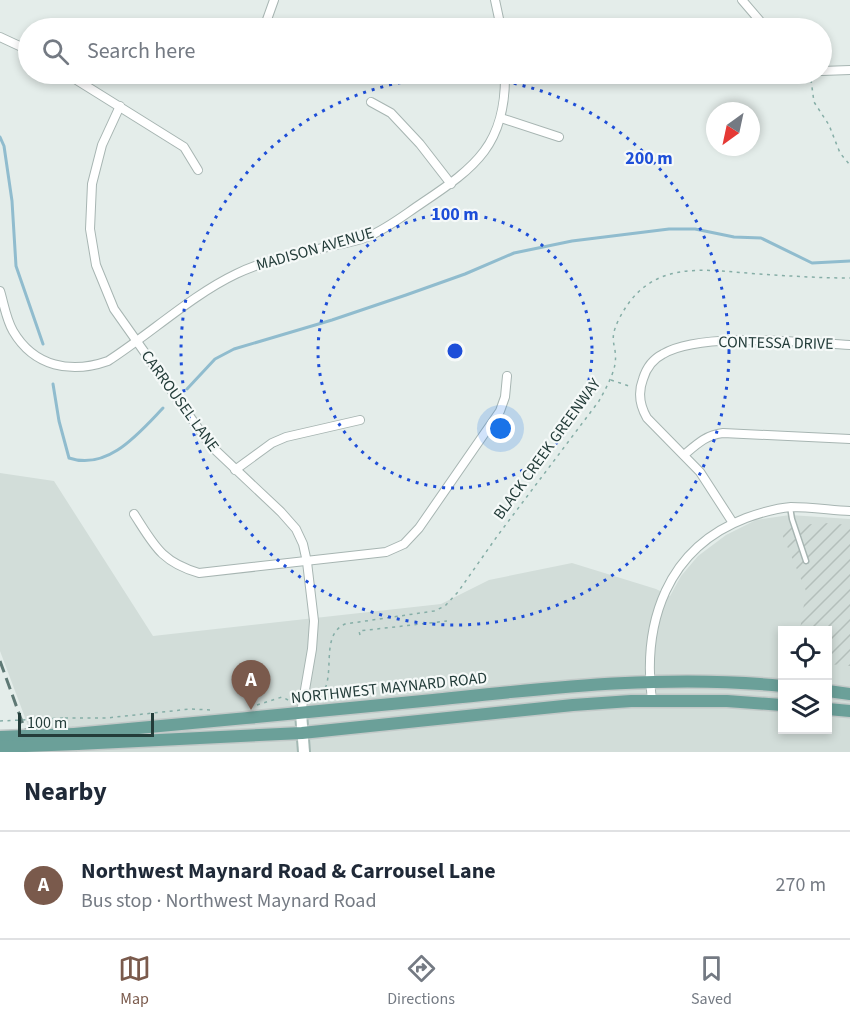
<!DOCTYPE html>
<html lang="en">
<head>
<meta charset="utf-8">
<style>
	:root { --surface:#fff; --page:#f2f2f3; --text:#1f2937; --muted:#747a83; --line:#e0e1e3; --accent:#7a5a4c }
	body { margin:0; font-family:"Source Sans 3",sans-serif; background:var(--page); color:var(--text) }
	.controls { position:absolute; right:18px; bottom:18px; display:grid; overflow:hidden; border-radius:0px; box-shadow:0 3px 9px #0003 }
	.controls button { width:54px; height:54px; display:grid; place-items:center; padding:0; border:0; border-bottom:2px solid var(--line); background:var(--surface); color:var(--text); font:30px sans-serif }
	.compass { position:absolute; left:706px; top:102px; width:54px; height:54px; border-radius:50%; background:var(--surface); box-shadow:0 3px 9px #0003; rotate:213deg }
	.scale { position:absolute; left:18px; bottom:15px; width:136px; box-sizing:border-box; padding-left:6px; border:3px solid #243d3a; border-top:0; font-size:16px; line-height:21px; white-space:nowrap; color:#243d3a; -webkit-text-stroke:4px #f5f9f8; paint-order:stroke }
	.you { position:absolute; left:501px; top:429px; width:21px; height:21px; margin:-15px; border:4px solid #fff; border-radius:50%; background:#1a73e8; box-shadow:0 0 0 9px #1a73e833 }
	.badge { display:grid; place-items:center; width:39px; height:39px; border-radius:50%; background:var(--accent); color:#fff; font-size:20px; font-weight:700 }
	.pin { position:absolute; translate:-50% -50px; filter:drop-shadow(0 2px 3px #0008) }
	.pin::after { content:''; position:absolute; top:32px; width:21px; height:18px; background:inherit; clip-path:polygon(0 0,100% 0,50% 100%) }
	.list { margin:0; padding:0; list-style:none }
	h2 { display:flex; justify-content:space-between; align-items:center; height:78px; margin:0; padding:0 24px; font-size:26px }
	h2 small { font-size:20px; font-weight:400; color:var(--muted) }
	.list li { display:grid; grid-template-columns:39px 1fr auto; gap:18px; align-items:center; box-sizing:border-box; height:108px; padding:0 24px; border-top:2px solid var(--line) }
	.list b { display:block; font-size:22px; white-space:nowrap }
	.list p { margin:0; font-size:20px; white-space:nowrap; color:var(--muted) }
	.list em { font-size:20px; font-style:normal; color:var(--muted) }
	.icon { flex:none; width:33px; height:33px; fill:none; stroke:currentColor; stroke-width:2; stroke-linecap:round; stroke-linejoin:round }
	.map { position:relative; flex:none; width:850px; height:752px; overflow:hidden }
	.search { position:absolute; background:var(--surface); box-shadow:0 3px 9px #0003; left:18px; right:18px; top:18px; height:66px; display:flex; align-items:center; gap:15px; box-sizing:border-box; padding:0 21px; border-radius:33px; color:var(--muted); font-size:22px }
	.sheet { height:186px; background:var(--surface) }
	nav { display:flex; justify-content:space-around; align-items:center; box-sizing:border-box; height:84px; border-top:2px solid var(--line); background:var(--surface); font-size:16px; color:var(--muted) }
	nav a { display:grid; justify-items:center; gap:3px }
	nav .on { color:var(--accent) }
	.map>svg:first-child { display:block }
	.built { fill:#d2ddd9; fill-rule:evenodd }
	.industrial { fill:url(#industrial-furrows) }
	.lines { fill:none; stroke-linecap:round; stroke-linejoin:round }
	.stream { stroke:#90bcce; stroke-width:3 }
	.lane-casing { stroke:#a7b5b2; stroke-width:7 }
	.street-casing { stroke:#a7b5b2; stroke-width:10 }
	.secondary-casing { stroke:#a3b8b3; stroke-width:14 }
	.primary-casing { stroke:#c2c9c8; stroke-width:15 }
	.path { stroke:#86aea7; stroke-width:1.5; stroke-dasharray:3 4.5; stroke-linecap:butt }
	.lane { stroke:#fff; stroke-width:4 }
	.street { stroke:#fff; stroke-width:8 }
	.secondary { stroke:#fff; stroke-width:10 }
	.primary { stroke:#6ba099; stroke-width:12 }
	.rail { stroke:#5f7975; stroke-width:3; stroke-dasharray:12 6; stroke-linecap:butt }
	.primary-bridge-casing { stroke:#c2c9c8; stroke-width:15; stroke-linecap:butt }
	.path-bridge { stroke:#86aea7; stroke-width:1.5; stroke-dasharray:3 4.5; stroke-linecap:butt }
	.primary-bridge { stroke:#6ba099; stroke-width:12 }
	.ring { fill:none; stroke:#1d4ed8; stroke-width:3; stroke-dasharray:3 6 }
	.labels { text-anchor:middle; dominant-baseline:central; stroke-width:4.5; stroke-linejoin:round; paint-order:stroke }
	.street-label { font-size:16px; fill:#243d3a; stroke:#f5f9f8 }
	.centre { fill:#1d4ed8; stroke:#f5f9f8; stroke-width:3 }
	.ring-label { font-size:18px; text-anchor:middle; font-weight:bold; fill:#1d4ed8; stroke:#f5f9f8; stroke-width:4.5; stroke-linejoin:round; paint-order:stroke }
</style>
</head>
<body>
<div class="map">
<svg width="850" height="752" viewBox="0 0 850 752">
	<defs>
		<pattern id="industrial-furrows" width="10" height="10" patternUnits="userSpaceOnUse" patternTransform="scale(1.5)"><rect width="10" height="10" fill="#d2ddd9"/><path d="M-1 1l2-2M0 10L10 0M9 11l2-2" fill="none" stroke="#b4bfbb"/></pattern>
	</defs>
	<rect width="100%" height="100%" fill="#e4edea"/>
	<!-- built -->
	<path class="built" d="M0 473 54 481 153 636 441 604 489 580 572 563 656 589 670 596 681 576 698 556 726 535 756 520 790 515 850 519V752H38L0 651ZM782 630H828V730H782Z"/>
	<!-- industrial -->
	<path class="industrial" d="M824 523 850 525V666L828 664V630H800L806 591 779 527Z"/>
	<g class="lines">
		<!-- stream -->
		<g class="stream">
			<path d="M0 137 4 146 12 201 16 266 43 344"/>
			<path d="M53 384 59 421 69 458C108 471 139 433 163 408"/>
			<path d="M187 389 215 359 234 349 332 320 406 295 465 274 514 253 572 241 669 229H695L734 237 761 238 812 263 850 261"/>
		</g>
		<defs>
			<path id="lane" d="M790 507 792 519 806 561"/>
			<g id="street">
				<path d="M495 0 501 28"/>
				<path d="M742 0 766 28"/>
				<path d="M264 28 274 0"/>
				<path d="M0 37 28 50"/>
				<path d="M822 71 850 70"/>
				<path d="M67 74 184 147 198 170"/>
				<path d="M371 102 391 113 420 144 451 184"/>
				<path d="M120 106 102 145 92 184 90 229 96 265 114 309 210 445 281 512 296 529 303 544 307 562 314 621 312 649 301 713"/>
				<path d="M501 118 559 137"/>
				<path d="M0 291C4 304 6 319 13 331 34 367 71 374 108 361 150 334 192 295 236 274 265 260 296 254 327 247 341 244 355 242 367 237 387 229 404 215 422 203 476 167 506 144 505 74"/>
				<path d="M684 455C697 444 706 435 723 433L850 439"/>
				<path d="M235 470 272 443 286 437 360 420"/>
				<path d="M134 514C154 545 161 562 199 573L386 552 404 544 419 528 500 411 505 397 507 376"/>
				<path d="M733 523 700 472 647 418C640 406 638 392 643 379 646 369 653 359 663 354 702 331 803 343 850 345"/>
				<path d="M652 701C642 622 667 548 746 518 760 513 776 508 791 507 810 507 831 510 850 511"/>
			</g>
			<path id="secondary" d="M301 713 304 752"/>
			<g id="primary">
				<path d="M828 691 850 694"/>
				<path d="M828 709 850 711"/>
				<path d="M74 734C194 723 313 712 433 700 549 688 666 674 782 686"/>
				<path d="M77 744 302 733 573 705 631 701H727L782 705"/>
			</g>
		</defs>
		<!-- lane casing -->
		<use href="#lane" class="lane-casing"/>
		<!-- street casing -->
		<use href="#street" class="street-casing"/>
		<!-- secondary casing -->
		<use href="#secondary" class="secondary-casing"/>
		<!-- primary casing -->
		<use href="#primary" class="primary-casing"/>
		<!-- path -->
		<g class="path">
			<path d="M811 80 814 102 829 125 840 153 850 165"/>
			<path d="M611 380 632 387"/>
			<path d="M360 635 359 631 447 621"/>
			<path d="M317 700C340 681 317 637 345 624L434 611 445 606 458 592 498 535 599 401C605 390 613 376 615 364 618 344 607 343 619 319 650 258 702 270 759 274 789 276 819 278 850 278"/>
			<path d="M257 705 282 697 292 702"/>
			<path d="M65 718H107L190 709 211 710"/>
		</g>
		<!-- lane -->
		<use href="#lane" class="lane"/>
		<!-- street -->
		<use href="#street" class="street"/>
		<!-- secondary -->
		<use href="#secondary" class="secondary"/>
		<!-- primary -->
		<use href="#primary" class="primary"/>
		<!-- rail -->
		<path class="rail" d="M0 661 33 752"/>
		<defs>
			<g id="primary-bridge">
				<path d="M0 737 74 734"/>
				<path d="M0 747 77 744"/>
			</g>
		</defs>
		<!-- primary-bridge casing -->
		<use href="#primary-bridge" class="primary-bridge-casing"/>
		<!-- path-bridge -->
		<path class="path-bridge" d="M0 721 65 718"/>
		<!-- primary-bridge -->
		<use href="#primary-bridge" class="primary-bridge"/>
	</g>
	<!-- distance rings -->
	<g class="ring">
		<circle cx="455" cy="351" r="137"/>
		<circle cx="455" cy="351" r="274"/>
	</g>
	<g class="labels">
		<!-- street labels -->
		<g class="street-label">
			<text transform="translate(315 249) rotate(-16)">MADISON AVENUE</text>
			<text transform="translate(776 343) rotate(1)">CONTESSA DRIVE</text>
			<text transform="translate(180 401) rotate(54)">CARROUSEL LANE</text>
			<text transform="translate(547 449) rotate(-54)">BLACK CREEK GREENWAY</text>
			<text transform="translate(389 688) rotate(-6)">NORTHWEST MAYNARD ROAD</text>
		</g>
	</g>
	<circle cx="455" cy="351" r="9" class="centre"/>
	<g class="ring-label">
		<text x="649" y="164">200 m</text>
		<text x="455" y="220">100 m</text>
	</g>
</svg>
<div class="controls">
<button><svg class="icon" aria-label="locate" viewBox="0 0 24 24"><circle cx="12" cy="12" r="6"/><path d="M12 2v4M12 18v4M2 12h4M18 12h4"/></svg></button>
<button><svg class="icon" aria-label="layers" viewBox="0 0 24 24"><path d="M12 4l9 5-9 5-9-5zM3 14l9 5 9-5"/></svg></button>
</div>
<svg class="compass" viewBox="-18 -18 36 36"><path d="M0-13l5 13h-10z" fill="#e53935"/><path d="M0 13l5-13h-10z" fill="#747a83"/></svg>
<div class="scale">100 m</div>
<div class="you"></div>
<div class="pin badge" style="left:251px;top:710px">A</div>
<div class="search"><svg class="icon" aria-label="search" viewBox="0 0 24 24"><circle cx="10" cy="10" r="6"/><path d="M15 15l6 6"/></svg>Search here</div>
</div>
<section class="sheet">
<h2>Nearby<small></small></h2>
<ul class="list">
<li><span class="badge">A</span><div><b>Northwest Maynard Road &amp; Carrousel Lane</b><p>Bus stop · Northwest Maynard Road</p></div><em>270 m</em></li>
</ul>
</section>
<nav>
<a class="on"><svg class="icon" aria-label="map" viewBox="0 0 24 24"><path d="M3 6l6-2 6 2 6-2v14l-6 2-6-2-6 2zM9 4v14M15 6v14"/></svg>Map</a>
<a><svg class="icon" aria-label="directions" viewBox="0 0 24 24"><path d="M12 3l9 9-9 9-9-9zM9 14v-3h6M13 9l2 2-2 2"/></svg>Directions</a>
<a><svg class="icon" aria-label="saved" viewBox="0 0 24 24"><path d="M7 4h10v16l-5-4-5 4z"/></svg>Saved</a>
</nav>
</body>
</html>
